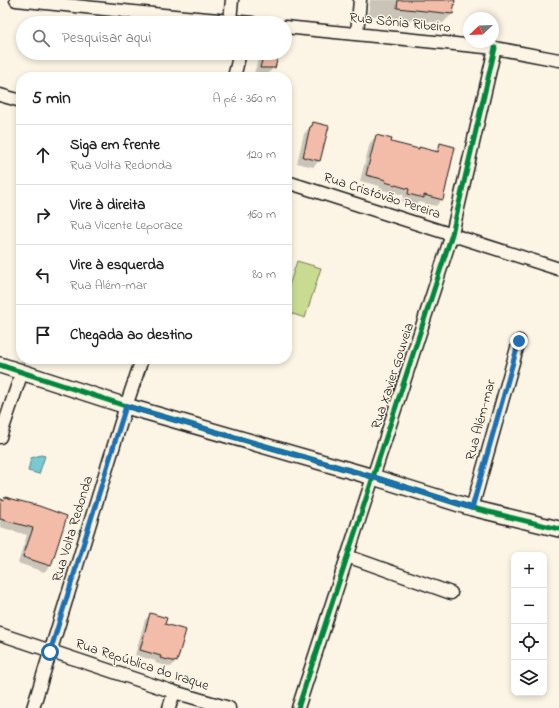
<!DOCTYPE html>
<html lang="pt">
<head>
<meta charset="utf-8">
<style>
	:root { --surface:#fff; --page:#f6f6f6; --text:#222; --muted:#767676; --line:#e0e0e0 }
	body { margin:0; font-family:"Indie Flower",sans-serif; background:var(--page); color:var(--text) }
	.controls { position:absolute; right:12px; bottom:12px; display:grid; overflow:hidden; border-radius:8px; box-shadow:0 2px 6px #0003 }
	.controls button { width:36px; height:36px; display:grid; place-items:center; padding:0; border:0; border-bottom:1px solid var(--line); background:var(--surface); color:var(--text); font:20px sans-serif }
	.compass { position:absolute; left:463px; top:12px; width:36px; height:36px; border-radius:50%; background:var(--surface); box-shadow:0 2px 6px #0003; rotate:247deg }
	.stop { position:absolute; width:12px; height:12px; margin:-9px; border:3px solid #1f6fb2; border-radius:50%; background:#fff }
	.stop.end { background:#1f6fb2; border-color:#fff; box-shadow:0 1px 4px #0008 }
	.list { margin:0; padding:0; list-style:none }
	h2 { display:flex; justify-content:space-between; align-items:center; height:52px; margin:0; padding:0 16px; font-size:17px }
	h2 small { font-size:13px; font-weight:400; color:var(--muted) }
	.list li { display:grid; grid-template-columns:26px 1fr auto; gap:12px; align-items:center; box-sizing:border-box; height:60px; padding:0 16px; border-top:1px solid var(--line) }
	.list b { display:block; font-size:15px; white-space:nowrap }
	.list p { margin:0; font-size:13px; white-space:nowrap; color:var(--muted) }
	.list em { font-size:13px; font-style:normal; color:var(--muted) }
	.icon { flex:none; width:22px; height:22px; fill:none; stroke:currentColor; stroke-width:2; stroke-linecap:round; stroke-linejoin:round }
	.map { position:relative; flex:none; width:559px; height:708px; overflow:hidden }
	.search { position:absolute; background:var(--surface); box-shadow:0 2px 6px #0003; left:16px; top:16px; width:276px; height:44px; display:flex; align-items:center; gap:10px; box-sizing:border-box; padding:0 14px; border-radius:22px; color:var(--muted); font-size:15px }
	.panel { position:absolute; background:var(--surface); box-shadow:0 2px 6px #0003; left:16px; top:72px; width:276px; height:292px; border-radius:16px }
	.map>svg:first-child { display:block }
	.green { fill:#c9db90; stroke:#727c56 }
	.water { fill:#79c9d2; stroke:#548489 }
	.shadow { fill:#0003 }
	.building { fill:#f3bca8; stroke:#1c1c1c }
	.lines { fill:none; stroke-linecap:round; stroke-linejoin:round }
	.minor-casing { stroke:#1c1c1c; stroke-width:15 }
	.tertiary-casing { stroke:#1c1c1c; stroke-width:18 }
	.minor { stroke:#fcf5e5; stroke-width:12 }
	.tertiary { stroke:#fcf5e5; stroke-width:15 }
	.cycleway-casing { stroke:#fcf5e5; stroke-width:8 }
	.cycleway { stroke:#00873e; stroke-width:5 }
	.route { stroke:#1f6fb2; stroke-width:5 }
	.labels { text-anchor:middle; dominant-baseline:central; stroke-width:3; stroke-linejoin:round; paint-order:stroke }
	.street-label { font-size:14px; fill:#1c1c1c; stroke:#fcf5e5 }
</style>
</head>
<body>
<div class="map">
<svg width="559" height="708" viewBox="0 0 559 708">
	<rect width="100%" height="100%" fill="#fcf5e5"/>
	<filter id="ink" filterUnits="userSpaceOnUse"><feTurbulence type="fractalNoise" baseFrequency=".025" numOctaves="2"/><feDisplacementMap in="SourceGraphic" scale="8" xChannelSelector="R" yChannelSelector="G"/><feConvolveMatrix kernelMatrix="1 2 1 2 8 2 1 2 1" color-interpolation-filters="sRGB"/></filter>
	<g filter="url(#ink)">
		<!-- green -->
		<path class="green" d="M297 261 321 268 305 318 287 312V292Z"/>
		<!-- water -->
		<path class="water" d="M41 455 45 456 39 474 28 471 31 458Z"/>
		<!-- shadow -->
		<g class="shadow">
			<path d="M370 0H454L452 14 443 23 368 15Z"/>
			<path d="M260 53H278L274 67 268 74H254Z"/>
			<path d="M313 123 319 161 313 167 297 163 304 134Z"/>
			<path d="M376 136 390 143 418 150 419 149 434 152 440 145 442 199 436 206 419 202 416 204 402 201 404 195 379 189 380 186 360 181 370 143Z"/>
			<path d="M6 498 66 516 50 566 44 572 18 563 27 535 0 527V500H3Z"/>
			<path d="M151 614 164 625 176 661 171 667 155 663 156 661 135 655 145 620Z"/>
		</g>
		<!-- building -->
		<g class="building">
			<path d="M398 0H455L453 14 397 8Z"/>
			<path d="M264 53H279L275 68H260Z"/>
			<path d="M313 122 329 126 320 161 303 157 310 127 312 126Z"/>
			<path d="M376 135 392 139 391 142 419 149V147L438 152 440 143 455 147 443 200 424 195V198L408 194 409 189 385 182 386 180 366 175Z"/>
			<path d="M5 497 39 506 67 516 51 566 23 557 33 528 0 519V499L4 500Z"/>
			<path d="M150 613 167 618 165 624 186 630 177 662 160 658 161 656 140 650Z"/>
		</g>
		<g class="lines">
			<defs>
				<g id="minor">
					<path d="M16 0 163 15 252 23"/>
					<path d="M230 20 232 0"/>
					<path d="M285 27 495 48 559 60"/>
					<path d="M357 33 360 0"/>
					<path d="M234 77 240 53"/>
					<path d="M0 95 21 101"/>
					<path d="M287 182 559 269"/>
					<path d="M0 437 22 372"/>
					<path d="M472 508 519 341"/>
					<path d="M347 556 451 593"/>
					<path d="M0 634 174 692 229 708"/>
					<path d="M33 708 126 406 142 359"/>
					<path d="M169 708 174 692"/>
					<path d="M298 708 452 234 495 48"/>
				</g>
				<path id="tertiary" d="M0 365 126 406 373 477 472 508 559 529"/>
			</defs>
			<!-- minor casing -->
			<use href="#minor" class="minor-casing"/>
			<!-- tertiary casing -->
			<use href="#tertiary" class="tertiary-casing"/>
			<!-- minor -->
			<use href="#minor" class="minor"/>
			<!-- tertiary -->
			<use href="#tertiary" class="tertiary"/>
			<defs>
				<g id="cycleway">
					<path d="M0 365 126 406 373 477 472 508 559 529"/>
					<path d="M298 708 452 234 495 48"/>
				</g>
			</defs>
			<!-- cycleway casing -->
			<use href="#cycleway" class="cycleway-casing"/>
			<!-- cycleway -->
			<use href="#cycleway" class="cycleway"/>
		</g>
	</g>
	<g class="lines" filter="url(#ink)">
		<!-- route -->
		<path class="route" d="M50 652 126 406 373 477 472 508 519 341"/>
	</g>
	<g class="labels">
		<!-- street labels -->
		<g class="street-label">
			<text transform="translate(400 23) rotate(6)">Rua Sônia Ribeiro</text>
			<text transform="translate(382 196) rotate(18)">Rua Cristóvão Pereira</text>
			<text transform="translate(393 376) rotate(-72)">Rua Xavier Gouveia</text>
			<text transform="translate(481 420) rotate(-75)">Rua Além-mar</text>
			<text transform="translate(73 529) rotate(-73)">Rua Volta Redonda</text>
			<text transform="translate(142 665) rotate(18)">Rua República do Iraque</text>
		</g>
	</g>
</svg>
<div class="controls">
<button>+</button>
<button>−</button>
<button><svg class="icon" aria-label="locate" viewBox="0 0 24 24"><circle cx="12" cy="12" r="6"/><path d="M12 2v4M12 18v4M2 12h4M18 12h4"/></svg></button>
<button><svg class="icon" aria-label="layers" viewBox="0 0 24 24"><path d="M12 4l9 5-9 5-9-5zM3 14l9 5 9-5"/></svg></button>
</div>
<svg class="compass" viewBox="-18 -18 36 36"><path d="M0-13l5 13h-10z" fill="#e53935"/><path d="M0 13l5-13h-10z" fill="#767676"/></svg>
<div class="stop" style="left:50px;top:652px"></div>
<div class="stop end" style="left:519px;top:341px"></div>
<div class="search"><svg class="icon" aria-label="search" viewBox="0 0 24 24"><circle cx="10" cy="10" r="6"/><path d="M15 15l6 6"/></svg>Pesquisar aqui</div>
<section class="panel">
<h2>5 min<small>A pé · 360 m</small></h2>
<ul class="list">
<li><svg class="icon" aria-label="ahead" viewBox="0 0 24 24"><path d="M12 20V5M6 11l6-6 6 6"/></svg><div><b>Siga em frente</b><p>Rua Volta Redonda</p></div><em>120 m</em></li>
<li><svg class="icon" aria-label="right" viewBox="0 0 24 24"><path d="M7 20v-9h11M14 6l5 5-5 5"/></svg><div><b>Vire à direita</b><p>Rua Vicente Leporace</p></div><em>160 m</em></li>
<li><svg class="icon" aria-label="left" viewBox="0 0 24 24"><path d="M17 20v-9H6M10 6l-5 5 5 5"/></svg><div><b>Vire à esquerda</b><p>Rua Além-mar</p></div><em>80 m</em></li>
<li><svg class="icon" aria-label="arrive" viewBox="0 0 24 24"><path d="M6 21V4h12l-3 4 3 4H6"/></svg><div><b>Chegada ao destino</b></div></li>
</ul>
</section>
</div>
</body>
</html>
